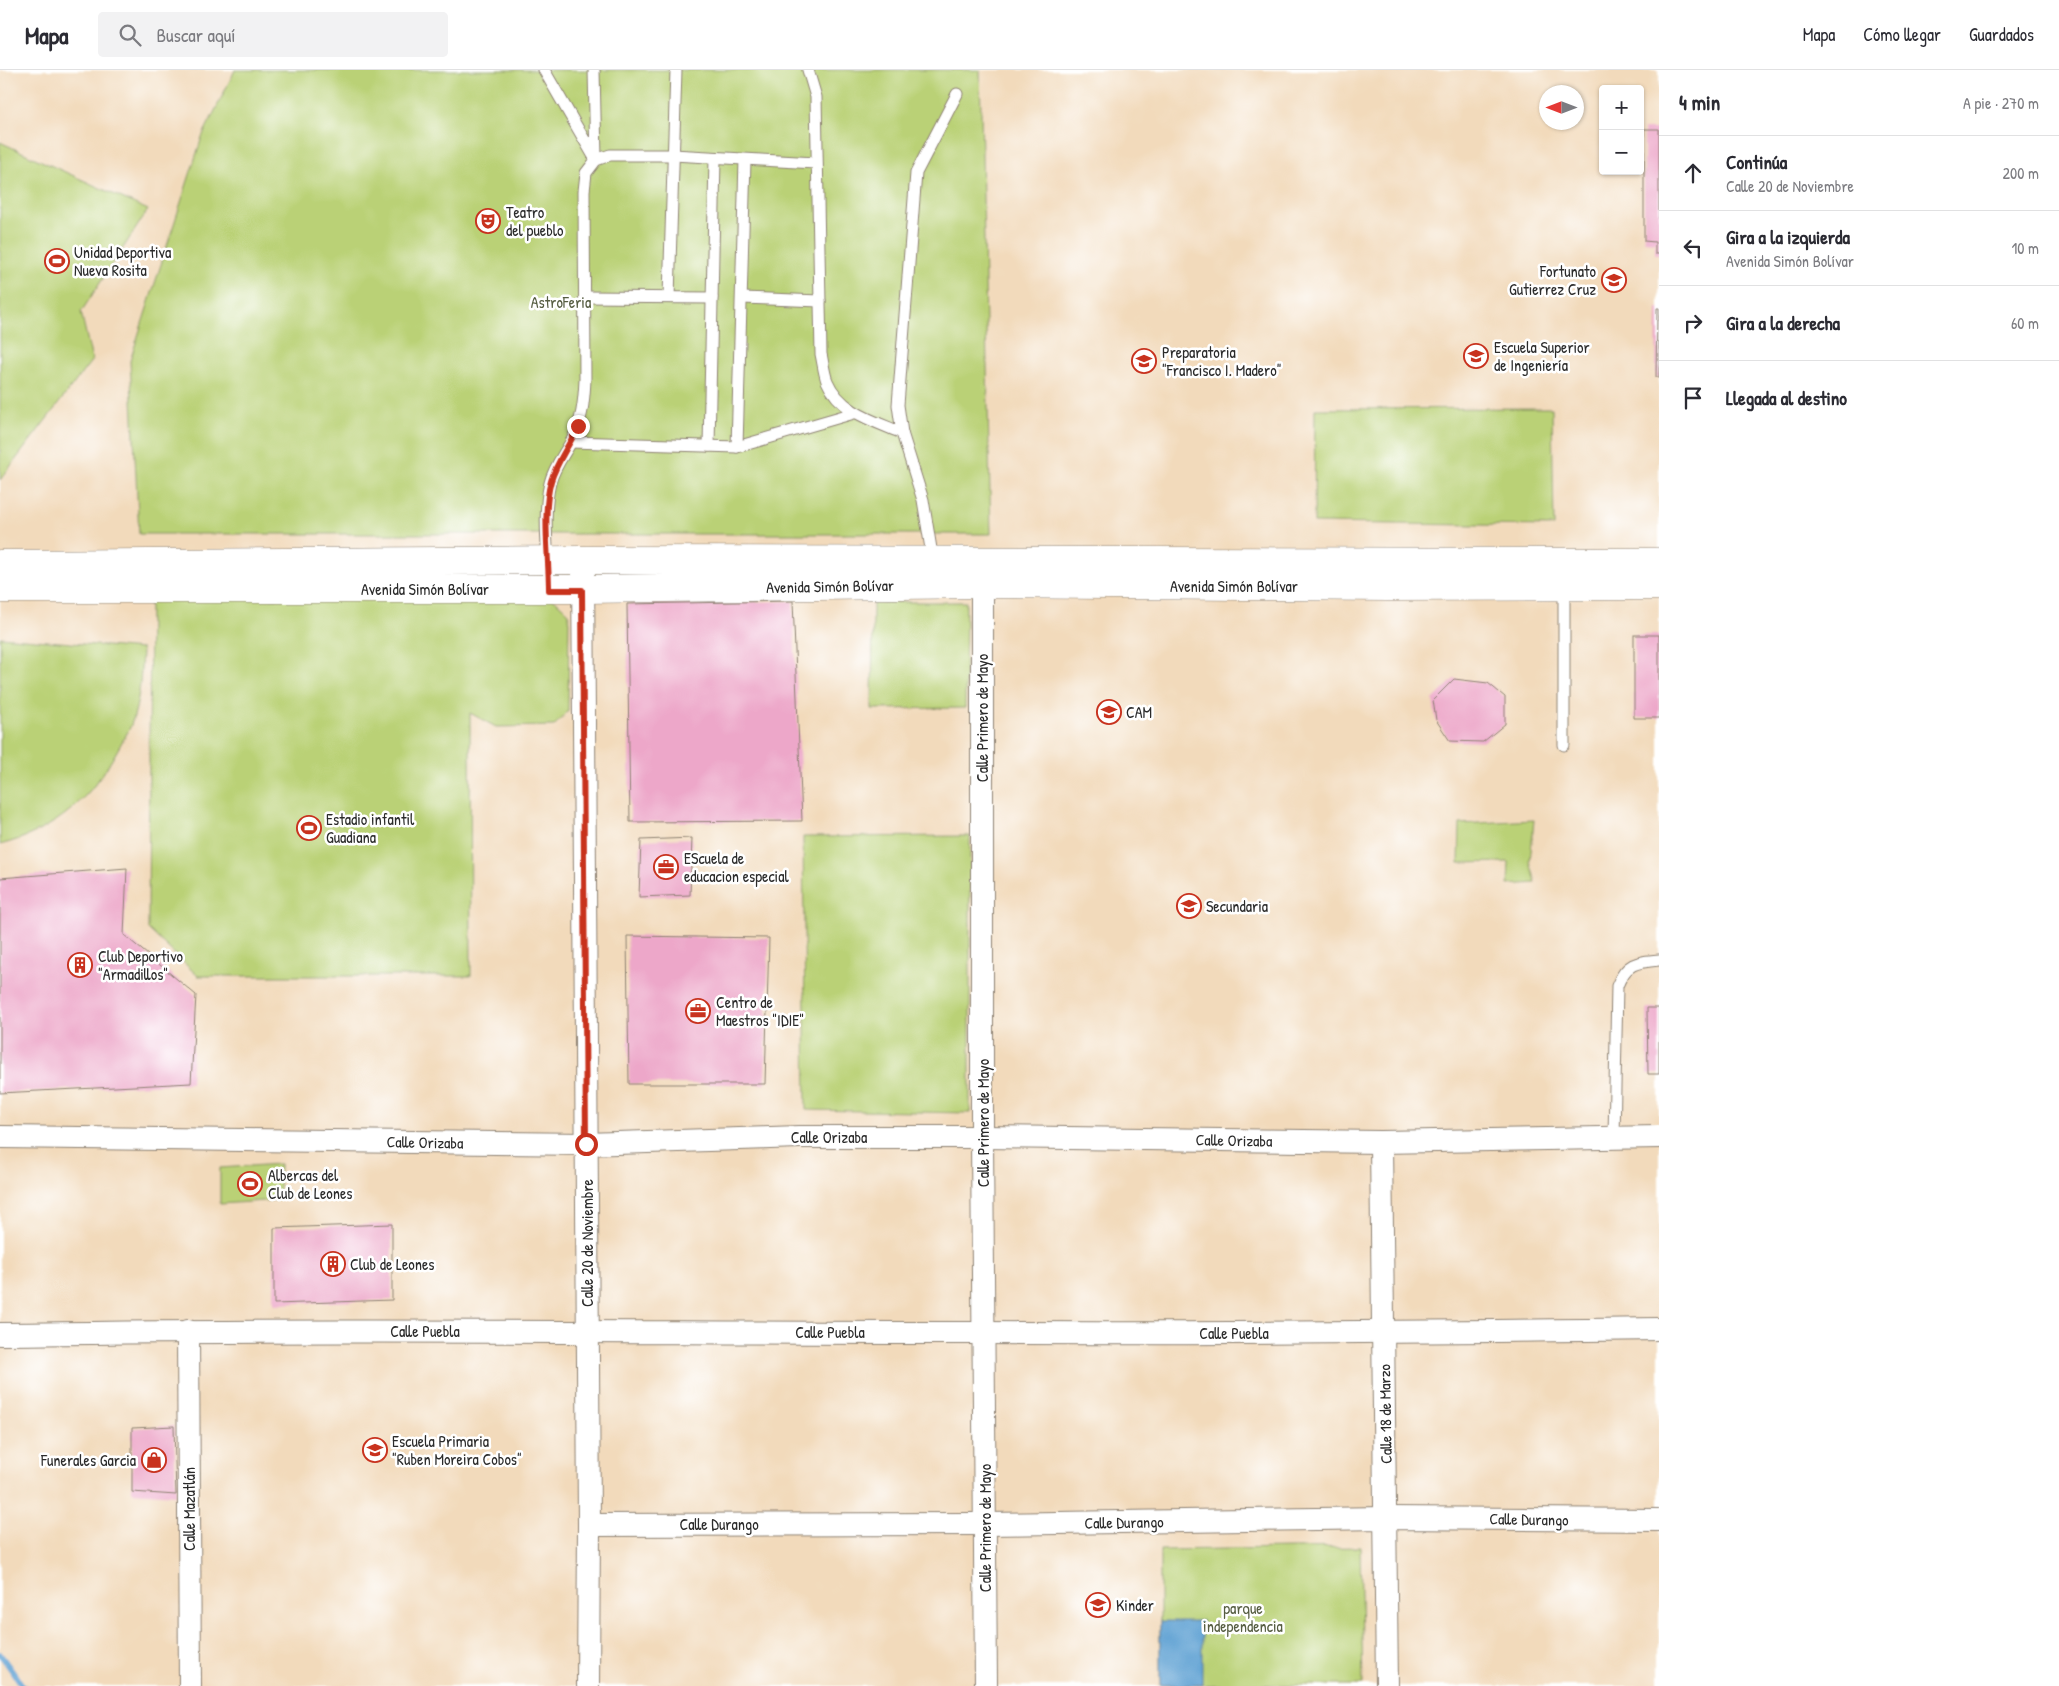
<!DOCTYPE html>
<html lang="es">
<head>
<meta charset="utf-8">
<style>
	:root { --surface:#fff; --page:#f2f2f3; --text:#2b2b33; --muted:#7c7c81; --line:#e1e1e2 }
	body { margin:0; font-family:"Patrick Hand",sans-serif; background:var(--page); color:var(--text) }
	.controls { position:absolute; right:15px; top:15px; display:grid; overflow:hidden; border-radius:5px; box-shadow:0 1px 4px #0004 }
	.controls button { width:45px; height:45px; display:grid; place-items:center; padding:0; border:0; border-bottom:1px solid var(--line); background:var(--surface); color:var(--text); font:25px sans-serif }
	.compass { position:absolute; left:1539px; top:15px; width:45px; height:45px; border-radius:50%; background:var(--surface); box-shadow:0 1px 4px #0004; rotate:270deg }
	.stop { position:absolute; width:15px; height:15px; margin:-11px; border:4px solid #c8321e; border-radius:50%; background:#fff }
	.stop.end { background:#c8321e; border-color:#fff; box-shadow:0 1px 5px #0008 }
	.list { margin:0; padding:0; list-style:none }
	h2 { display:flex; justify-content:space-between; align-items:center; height:65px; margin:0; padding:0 20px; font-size:21px }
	h2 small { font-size:16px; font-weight:400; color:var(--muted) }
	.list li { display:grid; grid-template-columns:32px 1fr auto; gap:15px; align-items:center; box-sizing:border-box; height:75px; padding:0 20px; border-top:1px solid var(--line) }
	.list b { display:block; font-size:19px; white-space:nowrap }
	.list p { margin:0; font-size:16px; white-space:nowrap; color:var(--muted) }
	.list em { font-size:16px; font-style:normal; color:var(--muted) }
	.icon { flex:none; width:28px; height:28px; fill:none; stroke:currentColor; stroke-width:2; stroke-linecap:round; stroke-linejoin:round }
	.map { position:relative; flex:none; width:1659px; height:1616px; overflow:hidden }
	header { display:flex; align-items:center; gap:30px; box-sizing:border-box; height:70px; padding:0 25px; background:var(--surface); border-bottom:1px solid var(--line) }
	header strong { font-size:24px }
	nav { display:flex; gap:28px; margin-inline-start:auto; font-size:18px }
	.search { width:350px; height:45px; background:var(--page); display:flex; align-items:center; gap:12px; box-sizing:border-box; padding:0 18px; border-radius:5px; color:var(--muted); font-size:19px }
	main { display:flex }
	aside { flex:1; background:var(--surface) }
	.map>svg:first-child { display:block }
	.green { fill:#bad176; stroke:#727e50 }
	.water { fill:#5fa1d3; stroke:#45667f }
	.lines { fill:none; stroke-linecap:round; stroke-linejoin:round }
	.stream { stroke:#5fa1d3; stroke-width:5.5 }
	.building { fill:#eda7c9 }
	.service-casing { stroke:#8e8273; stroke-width:13 }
	.minor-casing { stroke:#8e8273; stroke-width:24 }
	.tertiary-casing { stroke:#8e8273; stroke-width:29 }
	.service { stroke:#fff; stroke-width:11 }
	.minor { stroke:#fff; stroke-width:22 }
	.tertiary { stroke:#fff; stroke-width:28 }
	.route { stroke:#c8321e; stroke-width:6 }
	.labels { text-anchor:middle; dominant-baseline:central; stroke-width:5; stroke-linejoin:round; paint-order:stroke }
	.poi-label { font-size:16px; fill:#2b2b2b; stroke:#fff; text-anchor:start }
	.park-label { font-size:16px; fill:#565d42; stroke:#fff }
	.street-label { font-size:16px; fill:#2b2b2b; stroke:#fff }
</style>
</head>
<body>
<header>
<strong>Mapa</strong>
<div class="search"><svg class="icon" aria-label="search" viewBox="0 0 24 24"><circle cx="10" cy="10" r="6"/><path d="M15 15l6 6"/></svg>Buscar aquí</div>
<nav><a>Mapa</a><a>Cómo llegar</a><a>Guardados</a></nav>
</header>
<main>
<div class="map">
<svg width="1659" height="1616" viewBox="0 0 1659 1616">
	<rect width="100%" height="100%" fill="#fff"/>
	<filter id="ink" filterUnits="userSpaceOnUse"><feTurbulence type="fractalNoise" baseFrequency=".02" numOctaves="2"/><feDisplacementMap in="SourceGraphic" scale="10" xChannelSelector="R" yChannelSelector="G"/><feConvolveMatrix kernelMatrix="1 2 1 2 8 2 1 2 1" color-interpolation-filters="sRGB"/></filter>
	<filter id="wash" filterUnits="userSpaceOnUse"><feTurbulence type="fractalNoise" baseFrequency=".0096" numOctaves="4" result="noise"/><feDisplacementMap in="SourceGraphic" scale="20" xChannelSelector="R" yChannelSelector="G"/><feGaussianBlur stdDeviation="1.12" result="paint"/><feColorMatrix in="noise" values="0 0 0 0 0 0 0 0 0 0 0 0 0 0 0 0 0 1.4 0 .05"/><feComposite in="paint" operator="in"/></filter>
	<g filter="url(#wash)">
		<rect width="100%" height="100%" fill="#f2dabb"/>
		<!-- green -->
		<g class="green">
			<path d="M235 0H980L991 464H139L130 291 202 67Z"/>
			<path d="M0 72 148 140 81 242 92 290 0 410Z"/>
			<path d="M1552 338 1554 456 1314 453 1315 339Z"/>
			<path d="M150 528H553L569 543 568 641 554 656 496 657 470 643 471 906H198L148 859Z"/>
			<path d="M873 532H966L965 638 872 639Z"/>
			<path d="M0 567 142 579C141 605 140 631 131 655 128 663 122 671 118 679 90 730 57 760 0 775Z"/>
			<path d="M1534 750 1530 791 1536 813 1508 815 1509 792 1459 793 1460 754Z"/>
			<path d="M970 766V1043L806 1040 803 767Z"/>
			<path d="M280 1094 279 1130 220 1134V1098Z"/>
			<path d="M1360 1477 1363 1615H1160V1480Z"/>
		</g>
		<!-- water -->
		<rect class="water" x="1160" y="1551" width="42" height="64"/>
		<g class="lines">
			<!-- stream -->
			<path class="stream" d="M0 1584 23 1616"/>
		</g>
		<g id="blocks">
			<!-- building -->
			<g class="building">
				<path d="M1644 59H1659V184H1655V172L1644 171Z"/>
				<path d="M1657 238H1659V307H1656Z"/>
				<path d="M793 531 802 751 630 752 627 534Z"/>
				<rect x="1634" y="565" width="25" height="83"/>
				<path d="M1454 609 1488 613 1505 627V654L1483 672 1450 671 1436 650 1433 630Z"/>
				<path d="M692 768 690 825 639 827 641 770Z"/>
				<path d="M127 798 124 865 196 925 191 1013 0 1023V808Z"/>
				<path d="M627 866 769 868 765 1014H629Z"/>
				<path d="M1647 938H1659V1004H1648Z"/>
				<path d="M392 1154V1230L274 1234V1158Z"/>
				<path d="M174 1356 176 1425 132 1422V1358Z"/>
			</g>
		</g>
	</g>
	<g filter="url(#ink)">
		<use href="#blocks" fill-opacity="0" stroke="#8e8273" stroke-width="1"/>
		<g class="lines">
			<defs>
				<g id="service">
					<path d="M544 0 596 90"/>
					<path d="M594 0 596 89"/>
					<path d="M808 0 816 27 821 284C823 293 824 303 827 311 840 342 874 351 902 363"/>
					<path d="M585 227 712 228"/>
					<path d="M669 227 676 0"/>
					<path d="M742 228 820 231"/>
					<path d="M571 372 737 377 745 90"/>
					<path d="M709 376 715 88"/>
					<path d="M737 377 854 343"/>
					<path d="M933 491 923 430 902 363 898 335 916 103 957 24"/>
					<path d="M1564 517V675"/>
					<path d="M549 519C549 485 542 447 550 413 554 397 563 386 571 372 582 353 584 331 585 310L584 121 586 103 596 90 610 85H673L816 93"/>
					<path d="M1614 1068 1617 916C1626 893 1636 892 1659 890"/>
				</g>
				<g id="minor">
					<path d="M583 490 589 1455 588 1616"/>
					<path d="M982 497V1067L986 1616"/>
					<path d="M0 1067 586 1074 799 1067H982L1381 1072 1659 1067"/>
					<path d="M1381 1072 1387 1616"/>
					<path d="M188 1261 190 1616"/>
					<path d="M0 1264C328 1259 656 1263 984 1263 1209 1264 1434 1262 1659 1259"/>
					<path d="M589 1455 985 1454 1386 1448 1659 1450"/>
				</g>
				<g id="tertiary">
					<path d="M0 494 583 490 1659 492"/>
					<path d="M0 519H582L982 514 1389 517 1659 516"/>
				</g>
			</defs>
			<!-- service casing -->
			<use href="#service" class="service-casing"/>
			<!-- minor casing -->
			<use href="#minor" class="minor-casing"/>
			<!-- tertiary casing -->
			<use href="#tertiary" class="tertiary-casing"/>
			<!-- service -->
			<use href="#service" class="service"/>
			<!-- minor -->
			<use href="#minor" class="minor"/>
			<!-- tertiary -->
			<use href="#tertiary" class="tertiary"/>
		</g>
	</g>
	<g class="lines" filter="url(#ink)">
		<!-- route -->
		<path class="route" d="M578 356C570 375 557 391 551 411 542 442 549 487 549 520H582L586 1074"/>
	</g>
	<!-- icons -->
	<defs>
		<symbol id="theatre-ring" viewBox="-11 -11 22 22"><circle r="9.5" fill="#fff" stroke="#c8321e" stroke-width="1.5"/><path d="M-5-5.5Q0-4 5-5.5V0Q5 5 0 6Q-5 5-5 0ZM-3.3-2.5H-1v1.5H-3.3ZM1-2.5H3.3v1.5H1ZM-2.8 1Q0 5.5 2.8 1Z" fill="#c8321e"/></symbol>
		<symbol id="stadium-ring" viewBox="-11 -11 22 22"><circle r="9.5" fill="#fff" stroke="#c8321e" stroke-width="1.5"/><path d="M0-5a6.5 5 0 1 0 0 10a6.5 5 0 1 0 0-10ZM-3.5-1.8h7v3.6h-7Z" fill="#c8321e"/></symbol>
		<symbol id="school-ring" viewBox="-11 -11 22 22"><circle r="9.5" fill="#fff" stroke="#c8321e" stroke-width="1.5"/><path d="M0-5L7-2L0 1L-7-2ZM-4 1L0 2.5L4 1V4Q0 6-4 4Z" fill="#c8321e"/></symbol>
		<symbol id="university-ring" viewBox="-11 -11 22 22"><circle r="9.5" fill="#fff" stroke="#c8321e" stroke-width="1.5"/><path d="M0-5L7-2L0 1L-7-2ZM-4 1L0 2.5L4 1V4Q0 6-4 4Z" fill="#c8321e"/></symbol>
		<symbol id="office-ring" viewBox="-11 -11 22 22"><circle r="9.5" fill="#fff" stroke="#c8321e" stroke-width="1.5"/><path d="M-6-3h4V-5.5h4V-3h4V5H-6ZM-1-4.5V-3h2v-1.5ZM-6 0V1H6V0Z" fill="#c8321e"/></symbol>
		<symbol id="building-ring" viewBox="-11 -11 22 22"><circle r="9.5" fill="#fff" stroke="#c8321e" stroke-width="1.5"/><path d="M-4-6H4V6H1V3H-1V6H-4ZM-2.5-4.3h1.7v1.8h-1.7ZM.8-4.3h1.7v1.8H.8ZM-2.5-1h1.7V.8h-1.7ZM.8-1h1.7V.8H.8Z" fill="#c8321e"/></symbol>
		<symbol id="shop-ring" viewBox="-11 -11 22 22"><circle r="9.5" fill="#fff" stroke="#c8321e" stroke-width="1.5"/><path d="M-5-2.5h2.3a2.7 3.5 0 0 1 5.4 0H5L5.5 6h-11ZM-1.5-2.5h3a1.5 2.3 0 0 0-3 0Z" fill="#c8321e"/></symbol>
	</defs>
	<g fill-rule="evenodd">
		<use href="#theatre-ring" x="474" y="137" width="28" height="28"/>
		<use href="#stadium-ring" x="43" y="177" width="28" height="28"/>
		<use href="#school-ring" x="1600" y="196" width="28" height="28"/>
		<use href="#university-ring" x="1462" y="272" width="28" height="28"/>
		<use href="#school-ring" x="1130" y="277" width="28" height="28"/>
		<use href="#school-ring" x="1095" y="628" width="28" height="28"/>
		<use href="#stadium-ring" x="295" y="744" width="28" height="28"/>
		<use href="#office-ring" x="652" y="783" width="28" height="28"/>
		<use href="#school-ring" x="1175" y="822" width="28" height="28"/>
		<use href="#building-ring" x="66" y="881" width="28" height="28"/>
		<use href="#office-ring" x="684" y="927" width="28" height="28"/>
		<use href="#stadium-ring" x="236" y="1100" width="28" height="28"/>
		<use href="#building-ring" x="319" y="1180" width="28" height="28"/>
		<use href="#school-ring" x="361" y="1366" width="28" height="28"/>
		<use href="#shop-ring" x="140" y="1376" width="28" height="28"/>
		<use href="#school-ring" x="1084" y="1521" width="28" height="28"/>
	</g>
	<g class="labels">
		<!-- poi labels -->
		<g class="poi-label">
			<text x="506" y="142">Teatro<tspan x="506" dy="18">del pueblo</tspan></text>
			<text x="74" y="182">Unidad Deportiva<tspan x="74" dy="18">Nueva Rosita</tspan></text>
			<text x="1596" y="201" text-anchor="end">Fortunato<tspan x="1596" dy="18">Gutierrez Cruz</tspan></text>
			<text x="1494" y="277">Escuela Superior<tspan x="1494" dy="18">de Ingeniería</tspan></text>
			<text x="1162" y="282">Preparatoria<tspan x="1162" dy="18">"Francisco I. Madero"</tspan></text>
			<text x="1126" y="642">CAM</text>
			<text x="326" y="749">Estadio infantil<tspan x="326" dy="18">Guadiana</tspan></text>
			<text x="684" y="788">EScuela de<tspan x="684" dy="18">educacion especial</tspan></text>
			<text x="1206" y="836">Secundaria</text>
			<text x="98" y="886">Club Deportivo<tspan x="98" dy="18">"Armadillos"</tspan></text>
			<text x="716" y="932">Centro de<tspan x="716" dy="18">Maestros "IDIE"</tspan></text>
			<text x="268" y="1105">Albercas del<tspan x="268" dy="18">Club de Leones</tspan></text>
			<text x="350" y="1194">Club de Leones</text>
			<text x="392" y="1371">Escuela Primaria<tspan x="392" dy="18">"Ruben Moreira Cobos"</tspan></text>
			<text x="136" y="1390" text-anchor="end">Funerales Garcia</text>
			<text x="1116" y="1535">Kinder</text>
		</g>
		<!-- park labels -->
		<g class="park-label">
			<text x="561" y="232">AstroFeria</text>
			<text x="1243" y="1538">parque<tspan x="1243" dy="18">independencia</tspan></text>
		</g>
		<!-- street labels -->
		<g class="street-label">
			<text transform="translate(830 516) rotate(-1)">Avenida Simón Bolívar</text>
			<text x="1234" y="516">Avenida Simón Bolívar</text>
			<text x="425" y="519">Avenida Simón Bolívar</text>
			<text transform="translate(982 648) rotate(-90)">Calle Primero de Mayo</text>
			<text transform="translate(983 1053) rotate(-90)">Calle Primero de Mayo</text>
			<text x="829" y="1067">Calle Orizaba</text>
			<text transform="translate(1234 1070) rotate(1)">Calle Orizaba</text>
			<text transform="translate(425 1072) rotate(1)">Calle Orizaba</text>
			<text transform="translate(587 1173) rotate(-90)">Calle 20 de Noviembre</text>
			<text x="425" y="1261">Calle Puebla</text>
			<text x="830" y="1262">Calle Puebla</text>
			<text x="1234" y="1263">Calle Puebla</text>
			<text transform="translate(1385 1344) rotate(-91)">Calle 18 de Marzo</text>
			<text transform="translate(189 1439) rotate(-90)">Calle Mazatlán</text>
			<text transform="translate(1529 1449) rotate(1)">Calle Durango</text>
			<text transform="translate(1124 1452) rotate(-1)">Calle Durango</text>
			<text x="719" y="1454">Calle Durango</text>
			<text transform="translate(985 1458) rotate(-90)">Calle Primero de Mayo</text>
		</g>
	</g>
</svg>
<div class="controls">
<button>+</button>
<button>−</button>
</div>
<svg class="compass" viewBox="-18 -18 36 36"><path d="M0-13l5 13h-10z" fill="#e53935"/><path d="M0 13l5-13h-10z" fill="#7c7c81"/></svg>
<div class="stop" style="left:586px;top:1074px"></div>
<div class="stop end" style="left:578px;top:356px"></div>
</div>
<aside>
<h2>4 min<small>A pie · 270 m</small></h2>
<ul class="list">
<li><svg class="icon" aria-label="ahead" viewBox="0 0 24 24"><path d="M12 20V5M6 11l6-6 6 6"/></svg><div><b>Continúa</b><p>Calle 20 de Noviembre</p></div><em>200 m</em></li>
<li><svg class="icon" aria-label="left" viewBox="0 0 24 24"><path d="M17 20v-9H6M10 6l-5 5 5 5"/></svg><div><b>Gira a la izquierda</b><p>Avenida Simón Bolívar</p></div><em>10 m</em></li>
<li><svg class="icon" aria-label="right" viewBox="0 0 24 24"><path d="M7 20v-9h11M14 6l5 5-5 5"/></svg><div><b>Gira a la derecha</b></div><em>60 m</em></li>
<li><svg class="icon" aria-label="arrive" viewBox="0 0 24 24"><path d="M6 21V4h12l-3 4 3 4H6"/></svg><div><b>Llegada al destino</b></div></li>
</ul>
</aside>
</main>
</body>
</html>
